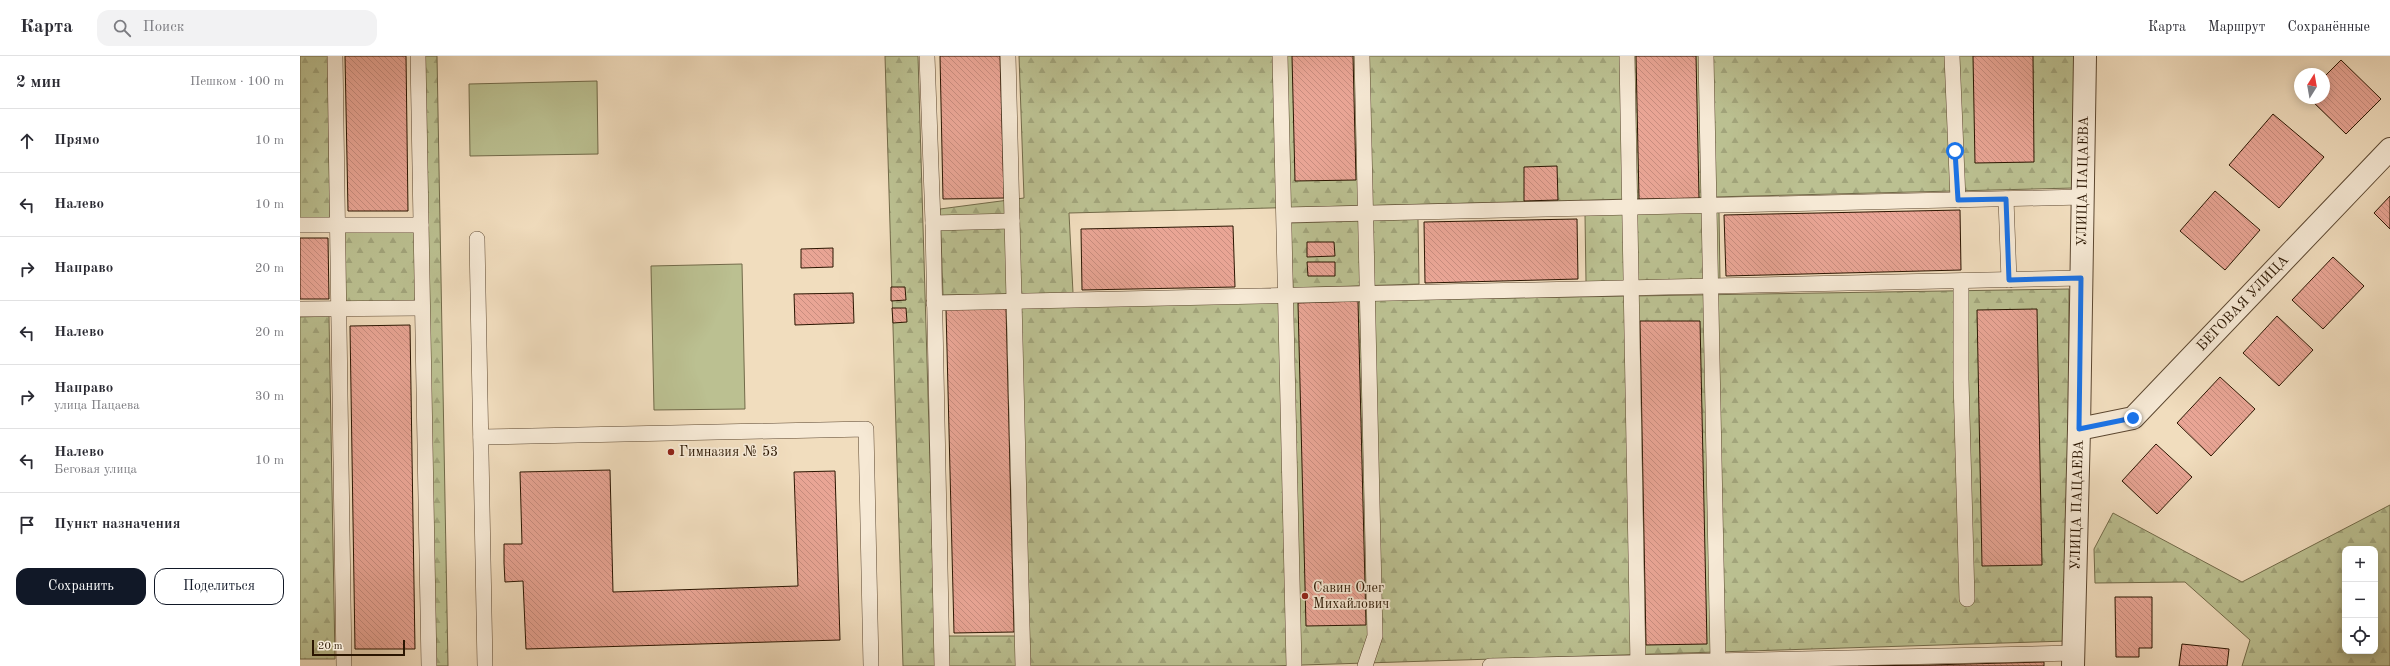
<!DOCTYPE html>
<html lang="ru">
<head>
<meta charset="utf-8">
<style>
	:root { --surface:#fff; --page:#f2f2f3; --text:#2b2b33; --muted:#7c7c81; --line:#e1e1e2; --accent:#111827 }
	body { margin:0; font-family:"Old Standard TT",serif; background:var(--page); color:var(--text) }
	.controls { position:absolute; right:12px; bottom:12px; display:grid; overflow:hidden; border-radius:8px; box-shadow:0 2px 10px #0003 }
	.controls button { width:36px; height:36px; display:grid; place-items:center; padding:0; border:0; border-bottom:1px solid var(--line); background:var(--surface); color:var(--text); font:20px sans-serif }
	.compass { position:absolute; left:1994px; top:12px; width:36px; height:36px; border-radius:50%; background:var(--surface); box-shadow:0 2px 10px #0003; rotate:11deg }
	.scale { position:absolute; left:12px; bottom:10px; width:93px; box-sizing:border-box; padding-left:4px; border:2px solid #2a1501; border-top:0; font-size:11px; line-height:14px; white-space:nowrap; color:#2a1501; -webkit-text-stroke:3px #f6e9d5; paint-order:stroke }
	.stop { position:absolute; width:12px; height:12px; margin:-9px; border:3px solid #1a73e8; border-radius:50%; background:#fff }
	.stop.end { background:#1a73e8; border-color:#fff; box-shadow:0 1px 4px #0008 }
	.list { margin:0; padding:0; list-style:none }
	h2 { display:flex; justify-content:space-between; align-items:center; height:52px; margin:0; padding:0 16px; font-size:17px }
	h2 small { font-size:13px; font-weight:400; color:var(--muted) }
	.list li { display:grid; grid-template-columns:26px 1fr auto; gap:12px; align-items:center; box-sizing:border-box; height:64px; padding:0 16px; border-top:1px solid var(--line) }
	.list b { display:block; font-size:15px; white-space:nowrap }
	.list p { margin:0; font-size:13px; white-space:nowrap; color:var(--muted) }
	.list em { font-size:13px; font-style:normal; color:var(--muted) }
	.actions { display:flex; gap:8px; padding:12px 16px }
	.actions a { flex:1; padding:9px 0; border:1px solid var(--accent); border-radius:12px; text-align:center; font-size:14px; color:var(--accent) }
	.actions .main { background:var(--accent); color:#fff }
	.icon { flex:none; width:22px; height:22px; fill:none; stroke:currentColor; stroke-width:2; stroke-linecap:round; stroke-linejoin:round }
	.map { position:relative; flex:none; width:2090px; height:610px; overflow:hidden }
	header { display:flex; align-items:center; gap:24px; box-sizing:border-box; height:56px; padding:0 20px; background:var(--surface); border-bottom:1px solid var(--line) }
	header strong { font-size:19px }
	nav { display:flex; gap:22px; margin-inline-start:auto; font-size:14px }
	.search { width:280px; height:36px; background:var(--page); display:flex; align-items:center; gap:10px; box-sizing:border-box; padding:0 14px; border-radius:12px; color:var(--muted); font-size:15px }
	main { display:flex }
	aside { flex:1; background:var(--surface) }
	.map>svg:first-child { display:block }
	.forest { fill:url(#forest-firs); stroke:#726a49; fill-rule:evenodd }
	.park { fill:#bbc091; stroke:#726a49 }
	.building { fill:url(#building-back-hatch); stroke:#2a1501 }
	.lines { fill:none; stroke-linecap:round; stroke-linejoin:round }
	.lane-casing { stroke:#5c4730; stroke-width:16 }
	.street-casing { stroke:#5c4730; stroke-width:24 }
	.lane { stroke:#f6e9d5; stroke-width:15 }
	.street { stroke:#f6e9d5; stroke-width:22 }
	.route { stroke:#1a73e8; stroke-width:5 }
	.poi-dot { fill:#8f2418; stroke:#f6e9d5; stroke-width:1.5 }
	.labels { text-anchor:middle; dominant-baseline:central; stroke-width:3.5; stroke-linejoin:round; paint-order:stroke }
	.street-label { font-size:14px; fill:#2a1501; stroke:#f6e9d5 }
	.poi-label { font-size:14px; fill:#2a1501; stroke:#f6e9d5; text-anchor:start }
</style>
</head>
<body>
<header>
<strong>Карта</strong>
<div class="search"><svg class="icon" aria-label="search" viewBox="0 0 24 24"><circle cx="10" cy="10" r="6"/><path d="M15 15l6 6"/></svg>Поиск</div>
<nav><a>Карта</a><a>Маршрут</a><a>Сохранённые</a></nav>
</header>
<main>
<aside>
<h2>2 мин<small>Пешком · 100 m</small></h2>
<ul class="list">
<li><svg class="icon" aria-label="ahead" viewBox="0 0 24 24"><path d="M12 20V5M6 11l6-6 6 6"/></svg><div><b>Прямо</b></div><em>10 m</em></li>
<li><svg class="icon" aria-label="left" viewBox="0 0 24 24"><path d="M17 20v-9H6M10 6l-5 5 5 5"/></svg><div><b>Налево</b></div><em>10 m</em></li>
<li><svg class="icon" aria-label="right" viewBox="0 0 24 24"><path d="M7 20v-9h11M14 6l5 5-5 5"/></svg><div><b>Направо</b></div><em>20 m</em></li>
<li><svg class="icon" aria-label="left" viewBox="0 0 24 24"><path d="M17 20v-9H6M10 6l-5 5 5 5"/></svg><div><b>Налево</b></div><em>20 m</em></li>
<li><svg class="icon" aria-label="right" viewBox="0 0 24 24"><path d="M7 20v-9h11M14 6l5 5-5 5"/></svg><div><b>Направо</b><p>улица Пацаева</p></div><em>30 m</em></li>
<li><svg class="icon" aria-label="left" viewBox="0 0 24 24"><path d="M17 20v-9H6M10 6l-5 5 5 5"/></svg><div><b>Налево</b><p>Беговая улица</p></div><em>10 m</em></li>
<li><svg class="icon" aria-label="arrive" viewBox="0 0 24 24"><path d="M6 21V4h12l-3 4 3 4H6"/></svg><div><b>Пункт назначения</b></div></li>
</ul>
<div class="actions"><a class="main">Сохранить</a><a>Поделиться</a></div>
</aside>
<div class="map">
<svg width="2090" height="610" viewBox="0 0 2090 610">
	<defs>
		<pattern id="forest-firs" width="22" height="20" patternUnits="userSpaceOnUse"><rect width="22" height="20" fill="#bbc091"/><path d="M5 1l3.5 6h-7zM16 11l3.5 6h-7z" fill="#a1a47b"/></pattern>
		<pattern id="building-back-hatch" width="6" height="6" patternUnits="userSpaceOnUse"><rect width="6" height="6" fill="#e9a595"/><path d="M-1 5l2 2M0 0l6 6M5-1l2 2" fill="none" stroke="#c88d7f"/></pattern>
	</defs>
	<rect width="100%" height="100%" fill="#f1ddbe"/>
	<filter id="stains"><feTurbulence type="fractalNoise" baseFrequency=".005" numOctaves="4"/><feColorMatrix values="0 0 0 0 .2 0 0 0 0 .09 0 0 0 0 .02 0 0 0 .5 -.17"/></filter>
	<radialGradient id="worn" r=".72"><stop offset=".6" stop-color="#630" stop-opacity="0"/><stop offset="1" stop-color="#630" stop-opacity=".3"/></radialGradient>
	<!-- forest -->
	<g class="forest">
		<path d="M0 0H28L30 165 0 166Z"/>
		<path d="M122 0H137L148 610H132Z"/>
		<path d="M585 0H618L636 610H603Z"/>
		<path d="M719 0H1777L1774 132 769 157 773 237 643 239 640 153 724 142Z"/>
		<path d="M1419 156 1420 225 1286 226 1285 159Z"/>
		<path d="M1118 163 1119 228 993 232 990 167Z"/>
		<path d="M41 173H117L118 248 41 247Z"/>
		<path d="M1769 233 1767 585 970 610H646V580H716L711 250Z"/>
		<path d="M29 260 35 603H0V261Z"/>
		<path d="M2090 449V610H1942L1950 584 1885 526 1795 527 1794 493 1813 457 1942 526ZM2045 493H2075V595H2045Z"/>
	</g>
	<!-- park -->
	<g class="park">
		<path d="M297 25 298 98 170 100 169 28Z"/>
		<path d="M442 208 445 353 354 354 351 210Z"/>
	</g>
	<!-- building -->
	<g class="building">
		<path d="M45 0H106L108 155H48Z"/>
		<path d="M640 0H700L704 142 643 143Z"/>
		<path d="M992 0H1053L1056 124 995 125Z"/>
		<path d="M1336 0H1396L1399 142 1339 143Z"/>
		<path d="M1673 0H1733L1734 106 1675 107Z"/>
		<path d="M2041 4 2081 43 2046 78 2009 42H2024V21Z"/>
		<path d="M1973 58 2024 101 1979 152 1929 109Z"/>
		<path d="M1257 110 1258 144 1224 145V111Z"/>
		<path d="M1915 135 1960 174 1925 214 1880 175Z"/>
		<path d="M2090 140V173L2074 157Z"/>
		<path d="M1660 154 1661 214 1426 220 1424 159Z"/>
		<path d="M1277 163 1278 223 1125 227 1124 166Z"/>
		<path d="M933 170 935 231 782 234 781 173Z"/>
		<path d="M0 182H28L29 243H0Z"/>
		<path d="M1007 186H1034L1035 200 1007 201Z"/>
		<path d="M533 192V211L501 212V193Z"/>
		<path d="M2033 201 2064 230 2023 273 1992 244Z"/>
		<path d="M1007 206H1035V220H1008Z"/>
		<path d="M591 231H605L606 244 591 245Z"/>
		<path d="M553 237 554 267 495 269 494 238Z"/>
		<path d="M1058 245 1066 569 1006 570 998 247Z"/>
		<path d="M706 251 714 576 654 577 646 253Z"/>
		<path d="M592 252H606L607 266 593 267Z"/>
		<path d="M1737 253 1742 509 1682 510 1677 254Z"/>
		<path d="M1977 260 2013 294 1979 330 1943 297Z"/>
		<path d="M1340 265H1400L1407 588 1346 589Z"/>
		<path d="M110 269 115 593H55L50 270Z"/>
		<path d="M1920 321 1955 353 1911 400 1877 367Z"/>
		<path d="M1856 388 1892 421 1857 458 1822 425Z"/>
		<path d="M310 414 313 536 498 530 494 416 535 415 540 584 226 593 223 525 205 526 204 507V488H222L220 416Z"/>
		<path d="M1815 541H1852V592H1839V601H1816Z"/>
		<path d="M1882 588 1929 593 1927 610H1879Z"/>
		<path d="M1744 606V610H1558L1629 609Z"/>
	</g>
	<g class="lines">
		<defs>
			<g id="lane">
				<path d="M35 0 44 610"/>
				<path d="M118 0 129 610"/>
				<path d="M627 0 633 167 642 610"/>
				<path d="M708 0 723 610"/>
				<path d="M980 0 994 610"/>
				<path d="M1062 0 1075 580 1065 610"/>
				<path d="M1327 0 1338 610"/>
				<path d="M1406 0 1418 605"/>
				<path d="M1652 0 1658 144"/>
				<path d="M1706 143 1709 224"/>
				<path d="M985 159 1783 141"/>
				<path d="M633 167 712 165"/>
				<path d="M0 169H121"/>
				<path d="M177 183 185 610"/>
				<path d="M1661 225V323L1667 543"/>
				<path d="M634 247 1781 222"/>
				<path d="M0 253 122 252"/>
				<path d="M181 381 566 373 571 610"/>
				<path d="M1190 610 1774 597"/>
			</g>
			<g id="street">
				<path id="s1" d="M1779 373 1833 362 2090 93"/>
				<path id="s2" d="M1773 610 1779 373 1785 0"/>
			</g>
		</defs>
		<!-- lane casing -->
		<use href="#lane" class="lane-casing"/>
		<!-- street casing -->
		<use href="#street" class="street-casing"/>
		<!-- lane -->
		<use href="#lane" class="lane"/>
		<!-- street -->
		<use href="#street" class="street"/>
	</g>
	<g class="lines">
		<!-- route -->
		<path class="route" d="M1655 95 1658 144 1706 143 1709 224 1781 222 1779 373 1833 362"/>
	</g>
	<!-- markers -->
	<g class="poi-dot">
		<circle cx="371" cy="396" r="4"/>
		<circle cx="1005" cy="540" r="4"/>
	</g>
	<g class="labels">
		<!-- street labels -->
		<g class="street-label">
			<text stroke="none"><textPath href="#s2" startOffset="485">УЛИЦА ПАЦАЕВА</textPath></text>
			<text stroke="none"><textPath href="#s1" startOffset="214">БЕГОВАЯ УЛИЦА</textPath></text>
			<text stroke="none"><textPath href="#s2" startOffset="161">УЛИЦА ПАЦАЕВА</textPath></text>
		</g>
		<!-- poi labels -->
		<g class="poi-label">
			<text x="379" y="396">Гимназия № 53</text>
			<text x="1013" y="532">Савин Олег<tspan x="1013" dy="16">Михайлович</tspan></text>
		</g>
	</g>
	<rect width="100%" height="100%" filter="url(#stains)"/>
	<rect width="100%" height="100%" fill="url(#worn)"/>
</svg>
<div class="controls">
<button>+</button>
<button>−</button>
<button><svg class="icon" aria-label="locate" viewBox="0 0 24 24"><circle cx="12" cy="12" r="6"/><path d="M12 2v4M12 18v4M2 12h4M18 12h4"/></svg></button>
</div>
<svg class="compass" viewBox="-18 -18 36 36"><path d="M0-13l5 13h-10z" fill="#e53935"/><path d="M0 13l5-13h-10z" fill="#7c7c81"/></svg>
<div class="scale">20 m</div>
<div class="stop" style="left:1655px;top:95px"></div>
<div class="stop end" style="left:1833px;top:362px"></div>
</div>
</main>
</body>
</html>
